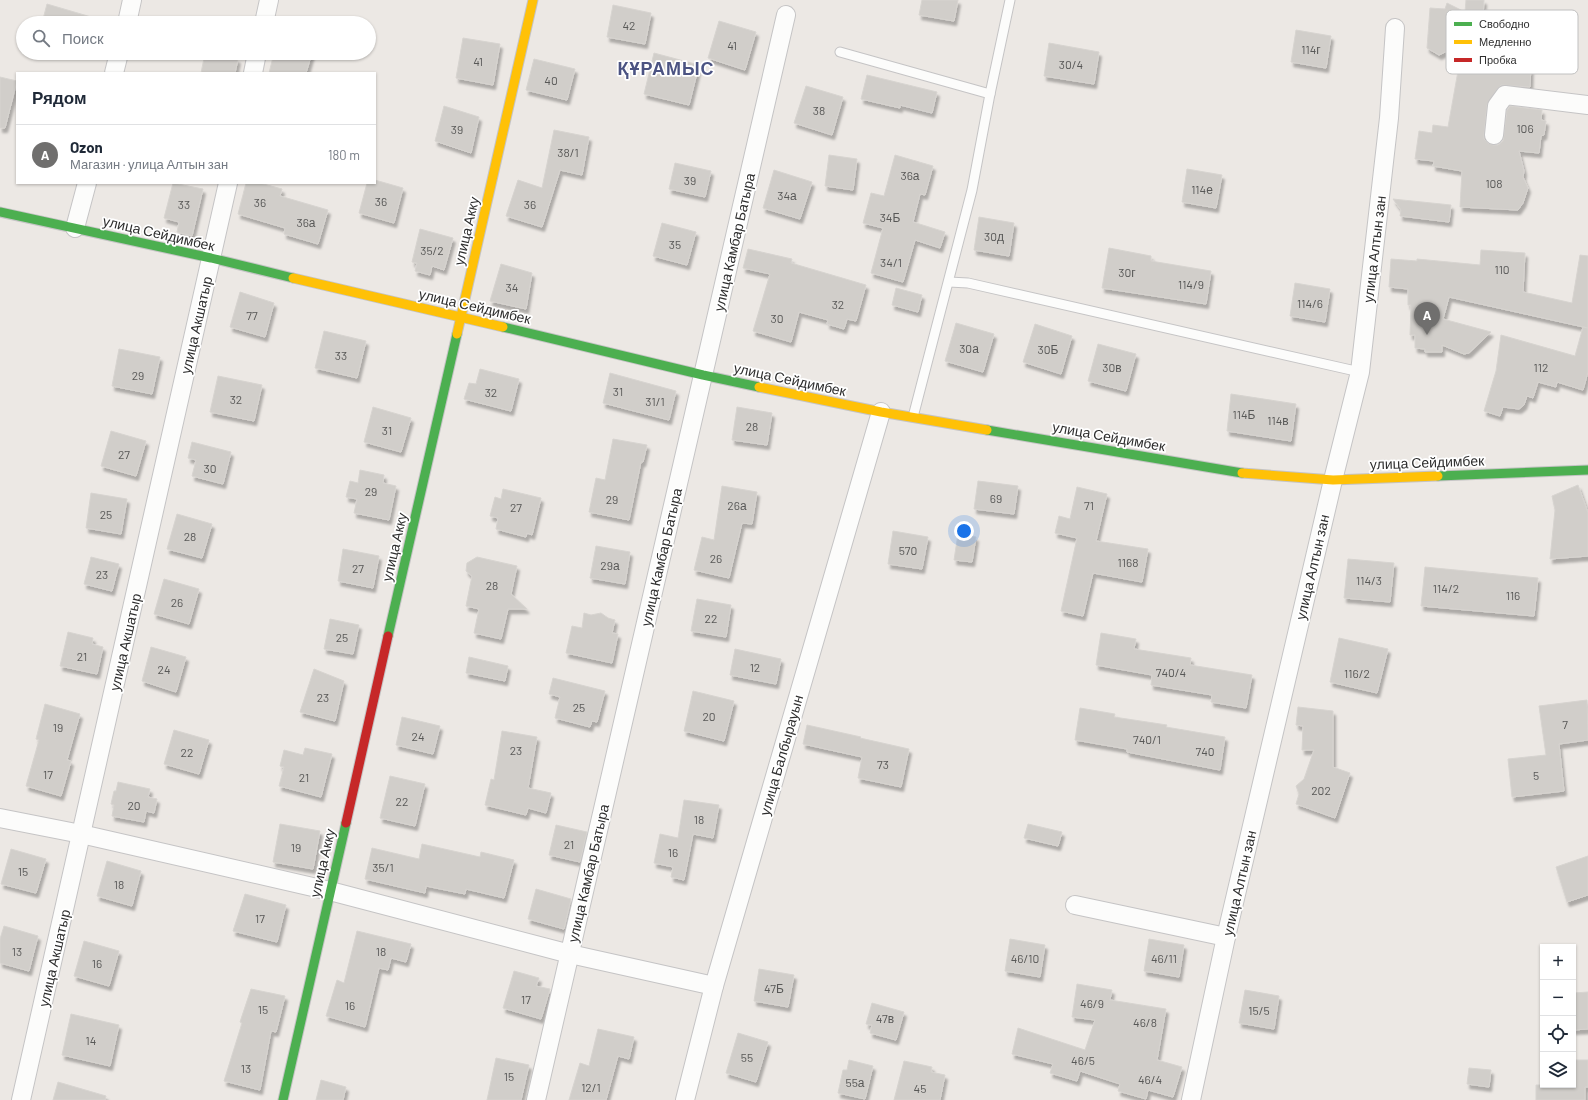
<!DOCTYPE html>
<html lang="ru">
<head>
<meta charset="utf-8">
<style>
	:root { --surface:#fff; --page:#f6f6f7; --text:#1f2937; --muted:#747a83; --line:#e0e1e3; --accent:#706f6e }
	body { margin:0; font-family:Barlow,sans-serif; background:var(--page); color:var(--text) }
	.controls { position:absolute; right:12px; bottom:12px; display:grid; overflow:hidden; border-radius:0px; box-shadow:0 1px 3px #0004 }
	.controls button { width:36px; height:36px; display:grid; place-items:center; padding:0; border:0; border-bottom:1px solid var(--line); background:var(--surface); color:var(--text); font:20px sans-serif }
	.you { position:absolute; left:964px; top:531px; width:14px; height:14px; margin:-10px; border:3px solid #fff; border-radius:50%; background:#1a73e8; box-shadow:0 0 0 6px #1a73e833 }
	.badge { display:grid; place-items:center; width:26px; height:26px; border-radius:50%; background:var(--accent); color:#fff; font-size:13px; font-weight:700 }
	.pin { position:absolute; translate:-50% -33px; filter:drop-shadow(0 1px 2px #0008) }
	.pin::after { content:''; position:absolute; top:21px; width:14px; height:12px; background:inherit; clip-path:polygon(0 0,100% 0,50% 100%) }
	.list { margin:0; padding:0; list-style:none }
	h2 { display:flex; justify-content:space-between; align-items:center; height:52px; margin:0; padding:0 16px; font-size:17px }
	h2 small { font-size:13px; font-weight:400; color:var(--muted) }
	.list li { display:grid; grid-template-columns:26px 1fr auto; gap:12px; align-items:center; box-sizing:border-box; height:60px; padding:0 16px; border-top:1px solid var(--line) }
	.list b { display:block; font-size:15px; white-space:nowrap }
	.list p { margin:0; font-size:13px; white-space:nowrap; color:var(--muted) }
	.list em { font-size:13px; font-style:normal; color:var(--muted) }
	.icon { flex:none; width:22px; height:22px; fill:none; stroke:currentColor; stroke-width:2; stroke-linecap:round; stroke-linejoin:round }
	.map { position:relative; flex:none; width:1588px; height:1100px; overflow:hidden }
	.search { position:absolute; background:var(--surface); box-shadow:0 1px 3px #0004; left:16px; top:16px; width:360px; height:44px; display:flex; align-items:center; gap:10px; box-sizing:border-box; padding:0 14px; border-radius:22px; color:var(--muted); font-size:15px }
	.panel { position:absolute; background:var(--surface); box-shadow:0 1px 3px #0004; left:16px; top:72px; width:360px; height:112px; border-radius:0px }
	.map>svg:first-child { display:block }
	.building { fill:#d1ceca; stroke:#d7d4d0; filter:url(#shadow) }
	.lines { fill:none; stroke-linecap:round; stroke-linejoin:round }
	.lane-casing { stroke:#c5c4c5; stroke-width:11 }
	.street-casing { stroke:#c5c4c5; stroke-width:20 }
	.fast-casing { stroke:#c5c4c5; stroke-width:11 }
	.slow-casing { stroke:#c5c4c5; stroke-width:11 }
	.jam-casing { stroke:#c5c4c5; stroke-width:11 }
	.lane { stroke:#fcfcfb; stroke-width:9 }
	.street { stroke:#fcfcfb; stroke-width:18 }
	.fast { stroke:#4caf50; stroke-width:9 }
	.slow { stroke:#ffc107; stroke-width:9 }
	.jam { stroke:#c62828; stroke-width:9 }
	.labels { text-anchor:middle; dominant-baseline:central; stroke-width:3.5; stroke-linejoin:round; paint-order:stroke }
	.number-label { font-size:12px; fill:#585857 }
	.street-label { font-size:14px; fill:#2e2e2e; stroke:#fff }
	.district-label { font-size:18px; font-weight:bold; letter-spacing:1px; fill:#4b5382; stroke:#fff }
	.key { fill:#fff; stroke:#c0c0c0; stroke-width:1 }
	.key-label { font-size:11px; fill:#2e2e2e }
</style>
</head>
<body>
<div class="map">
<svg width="1588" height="1100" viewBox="0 0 1588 1100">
	<defs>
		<filter id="shadow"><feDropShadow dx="2.5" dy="4.5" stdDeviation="1" flood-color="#0004"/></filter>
	</defs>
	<rect width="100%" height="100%" fill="#ece8e4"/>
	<!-- building -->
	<g class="building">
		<path d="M922 0H958L954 21 919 15Z"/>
		<path d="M1466 0H1484L1482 37 1533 39V47H1538L1537 65H1531L1530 87 1501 85 1497 89 1487 105 1484 134V139L1488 143 1493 145H1498L1503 141 1507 110 1510 106 1542 110 1541 120 1546 121 1544 135 1541 136 1539 153 1519 151 1524 171 1523 177 1528 188 1523 203 1518 210 1460 207 1462 171 1433 166 1434 161 1415 159 1419 131 1432 133 1433 125 1448 127 1463 43 1439 55 1427 48 1430 8 1445 9 1447 3 1465 12Z"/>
		<path d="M47 4 98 19 97 23H42Z"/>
		<path d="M613 5 651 13 645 44 607 37Z"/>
		<path d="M719 21 756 32 745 70 708 58Z"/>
		<path d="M1296 30 1331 36 1326 68 1291 62Z"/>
		<path d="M463 38 500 44 493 85 456 78Z"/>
		<path d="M1049 43 1099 52 1094 84 1044 76Z"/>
		<path d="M205 53H213L238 59 235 73H201Z"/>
		<path d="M274 53H312L306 73H269Z"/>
		<path d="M654 53 699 65 689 105 644 94Z"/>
		<path d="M534 59 575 69 567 100 526 90Z"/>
		<path d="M867 75 937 92 932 113 900 105V108L861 99Z"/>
		<path d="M0 77 17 81 5 128H0Z"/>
		<path d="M806 86 843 97 832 135 794 123Z"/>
		<path d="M444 106 479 117 471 153 435 141Z"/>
		<path d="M554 130 589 137 582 175 560 170 542 227 506 216 518 180 542 188Z"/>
		<path d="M829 155 857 159 853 190 825 186Z"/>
		<path d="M895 155 933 166 925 195 920 194 913 222 945 232 940 248 915 240 903 282 871 273 883 228 863 223 871 193 884 196Z"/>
		<path d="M675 163 711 171 705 197 669 189Z"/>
		<path d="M1187 169 1222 175 1216 208 1182 202Z"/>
		<path d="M774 170 812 182 800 219 763 208Z"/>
		<path d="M375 180 403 188 394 223 359 213 367 183H375Z"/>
		<path d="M173 183 203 189 192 236 177 232 179 222 164 218Z"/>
		<path d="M246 183H260L282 189 280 196 328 210 318 244 284 234 285 228 238 214Z"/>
		<path d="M1393 199 1451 205 1449 222 1400 216 1401 210Z"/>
		<path d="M979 217 1014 223 1009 256 974 250Z"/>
		<path d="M662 223 696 232 687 265 653 256Z"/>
		<path d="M420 229 453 238 444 270 432 266 430 275 415 271 417 263 412 262Z"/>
		<path d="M1109 248 1151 256V261L1211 271 1206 304 1102 288Z"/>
		<path d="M748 249 792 259 791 263 866 285 856 321 847 319 844 329 827 324 828 320 799 312 791 342 753 331 770 274 743 268Z"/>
		<path d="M1481 250 1525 253 1523 292 1572 303 1580 255 1588 256V328L1449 297 1443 319 1491 332 1469 353 1464 354 1442 345V352H1425V349L1415 348V335H1410L1411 305H1408V289L1389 287 1391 259 1417 261V259L1480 265Z"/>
		<path d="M501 264 532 273 526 309 490 301Z"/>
		<path d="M1295 283 1330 289 1325 322 1290 316Z"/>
		<path d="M896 288 922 295 918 312 892 305Z"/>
		<path d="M240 292 274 303 265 337 230 327Z"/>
		<path d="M956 323 994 334 983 372 945 361Z"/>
		<path d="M1035 324 1072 336 1061 374 1023 362Z"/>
		<path d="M1583 327 1588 328V372L1583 390 1557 382 1556 387 1538 382 1533 398 1527 396 1524 405 1519 409 1503 407 1500 416 1484 411 1496 371 1501 335 1575 356Z"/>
		<path d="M324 331 366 341 357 378 315 368Z"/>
		<path d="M1098 344 1136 354 1126 391 1088 381Z"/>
		<path d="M119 349 160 357 152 394 112 386Z"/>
		<path d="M480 369 519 379 511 411 464 399 469 383 476 384Z"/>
		<path d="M610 373 676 391 669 420 603 403Z"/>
		<path d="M218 376 262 385 254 421 210 412Z"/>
		<path d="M1231 394 1296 404 1291 441 1227 431Z"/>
		<path d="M373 407 411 418 401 452 364 442Z"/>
		<path d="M737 407 772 413 767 445 732 440Z"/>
		<path d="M111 431 146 441 136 476 101 466Z"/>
		<path d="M613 439 647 445 643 462H641L629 520 589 512 596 478 605 480Z"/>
		<path d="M192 442 231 452 223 484 192 476 196 460 188 458Z"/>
		<path d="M360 470 384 475 383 483 396 486 389 520 354 513 357 499 346 497 350 481 358 483Z"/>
		<path d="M978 481 1018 486 1014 514 974 509Z"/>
		<path d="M1578 485 1588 513V556L1550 559 1555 510 1552 496Z"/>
		<path d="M722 486 757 492 752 524 742 523 729 578 694 570 702 537 714 540Z"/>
		<path d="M1077 487 1107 494 1096 541 1148 549 1142 582 1093 573 1083 616 1061 611 1077 538 1055 533 1059 516 1070 519Z"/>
		<path d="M503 489 541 498 532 535 527 533 526 537 496 529 498 518 490 516 495 497 501 499Z"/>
		<path d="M91 493 127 499 121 534 86 528Z"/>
		<path d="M177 514 212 524 202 558 167 549Z"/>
		<path d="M893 531 928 537 922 569 888 564Z"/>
		<path d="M958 534 976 537 972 562 954 560Z"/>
		<path d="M596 546 630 552 625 584 590 578Z"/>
		<path d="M343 549 379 556 373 588 338 581Z"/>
		<path d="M91 557 119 564 112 591 84 584Z"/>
		<path d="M477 557 517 566 511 594 527 609H508L501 639 474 633 479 609 466 606 472 576 466 571 467 563Z"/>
		<path d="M1348 559 1394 563 1390 602 1344 598Z"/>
		<path d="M1425 567 1538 578 1534 616 1421 606Z"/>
		<path d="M164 579 199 589 189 624 154 614Z"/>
		<path d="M697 599 731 605 726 637 691 631Z"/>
		<path d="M584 613 591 615 601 613 608 618 615 620 612 633 618 634 612 663 566 653 572 626 582 628Z"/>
		<path d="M330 619 359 625 353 654 324 649Z"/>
		<path d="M68 632 93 638 92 644 103 647 97 674 60 666Z"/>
		<path d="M1101 633 1136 639 1134 649 1191 658 1190 665 1252 675 1246 708 1211 702 1212 695 1151 685 1152 675 1096 665Z"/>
		<path d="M1339 638 1388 649 1377 693 1330 682Z"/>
		<path d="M151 647 186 657 176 692 142 681Z"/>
		<path d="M735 649 781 659 776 684 730 675Z"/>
		<path d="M469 657 508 666 505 681 466 673Z"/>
		<path d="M314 669 344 681 335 721 300 712Z"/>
		<path d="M553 678 605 691 597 722 592 721 590 727 555 718 560 697 549 694Z"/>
		<path d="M693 691 734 701 724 741 684 731Z"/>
		<path d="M1587 700 1588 740 1559 744 1564 791 1512 797 1508 759 1546 755 1539 706Z"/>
		<path d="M45 704 80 714 67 760 71 761 61 796 26 786 39 740 36 739Z"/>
		<path d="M1298 707 1333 711V767L1350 773 1335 818 1296 804 1299 794 1296 786 1304 779 1314 750H1302L1303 726 1296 725Z"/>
		<path d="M1080 708 1115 714 1114 717 1167 725 1166 727 1225 737 1220 770 1127 752V749L1075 740Z"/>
		<path d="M402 717 440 726 433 754 396 745Z"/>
		<path d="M807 725 861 737 860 738 909 749 901 787 858 778 862 757 803 744Z"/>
		<path d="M174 730 209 740 199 774 164 764Z"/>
		<path d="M502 731 537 737 528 788 551 793 546 813 528 808 526 815 485 805 491 779 494 780Z"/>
		<path d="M305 748 332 754 321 797 279 786 284 767 280 766 284 750 303 755Z"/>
		<path d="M390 776 425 784 415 826 380 818Z"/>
		<path d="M118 782 150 789 148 797 157 799 154 813 146 811 144 822 112 816 114 805 111 804 114 791H116Z"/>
		<path d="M684 800 719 805 713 838 693 834 684 880 671 877 673 867 654 863 660 834 678 838Z"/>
		<path d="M280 824 320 831 313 869 273 862Z"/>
		<path d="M1028 824 1062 832 1058 846 1024 838Z"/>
		<path d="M556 825 587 832 580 862 549 855Z"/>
		<path d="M422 844 480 857 481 852 514 860 504 898 466 889 465 894 426 886 425 893 365 879 372 848 419 859Z"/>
		<path d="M11 849 46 859 36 893 1 884Z"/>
		<path d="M1588 856V895L1567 902 1556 867Z"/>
		<path d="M107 861 141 871 132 906 97 896Z"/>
		<path d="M536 889 571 899 564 929 528 919Z"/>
		<path d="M245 894 286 905 277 942 233 931Z"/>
		<path d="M4 926 38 936 29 971 0 963V939Z"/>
		<path d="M357 931 411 944 406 962 391 958 388 970 379 968 365 1027 326 1016 337 980 344 983Z"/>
		<path d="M1010 939 1045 945 1040 977 1005 971Z"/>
		<path d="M1149 939 1184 945 1179 977 1144 971Z"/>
		<path d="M84 941 119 951 109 986 74 976Z"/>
		<path d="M759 969 794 975 788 1007 754 1001Z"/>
		<path d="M514 971 539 978 536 986 550 989 541 1019 503 1008Z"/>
		<path d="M1077 984 1112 990 1110 1000 1166 1009 1157 1060 1182 1067 1173 1097 1148 1090 1146 1099 1118 1091 1120 1084 1080 1071 1077 1081 1050 1073 1053 1064 1012 1054 1018 1028 1085 1050 1095 1020 1072 1017Z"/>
		<path d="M251 989 285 996 276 1032 271 1031 260 1090 224 1081 242 1023 240 1022Z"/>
		<path d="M1245 990 1279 996 1274 1029 1239 1023Z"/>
		<path d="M1588 992V1029L1573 1030V993Z"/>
		<path d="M872 1003 904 1012 896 1040 870 1033 872 1025 866 1024Z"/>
		<path d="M71 1014 119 1025 110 1066 62 1055Z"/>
		<path d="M598 1029 634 1037 629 1059 618 1056 606 1100H569L580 1063 589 1066Z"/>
		<path d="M738 1033 768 1042 756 1082 726 1073Z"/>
		<path d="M496 1058 529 1065 521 1100H487Z"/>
		<path d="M849 1060 873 1066 865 1099 838 1093 843 1070H847Z"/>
		<path d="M1573 1060H1588V1087H1585V1100H1536V1085H1573Z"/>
		<path d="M904 1061 932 1067 931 1072 945 1075 940 1100H894Z"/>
		<path d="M1469 1068 1491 1070 1489 1087 1467 1084Z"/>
		<path d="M321 1080 346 1087 343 1100H316Z"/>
		<path d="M58 1082 106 1096 105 1100H53Z"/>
	</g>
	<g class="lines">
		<defs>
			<g id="lane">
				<path d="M840 52 990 94 972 190 913 417"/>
				<path d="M990 94 1010 0"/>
				<path d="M949 282 968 283 1360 372"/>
			</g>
			<g id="street">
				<path d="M127 23 132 0"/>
				<path d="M264 23 269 0"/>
				<path d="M114 73 119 53"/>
				<path d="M253 73 257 53"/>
				<path d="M1494 135 1497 106 1505 95 1588 105"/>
				<path d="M75 228 87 183"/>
				<path d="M0 818 81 834 330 891 570 954 714 986"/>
				<path d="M1075 905 1226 937"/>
				<path d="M21 1100 228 183"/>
				<path d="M536 1100 786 15"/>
				<path d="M685 1100 714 986 881 412"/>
				<path d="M1191 1100 1226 937 1333 480 1360 372 1389 118 1395 28"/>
			</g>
			<g id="fast">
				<path d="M0 212 211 258 293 278"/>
				<path d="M503 327 703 375 759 387"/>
				<path d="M987 430 1242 473"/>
				<path d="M1438 476 1588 470"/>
				<path d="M388 636 457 334"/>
				<path d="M283 1100 346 823"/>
			</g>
			<g id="slow">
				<path d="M293 278 503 327"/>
				<path d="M457 334 533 0"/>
				<path d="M759 387 881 412 987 430"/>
				<path d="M1242 473 1333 480 1438 476"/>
			</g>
			<path id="jam" d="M346 823 388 636"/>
		</defs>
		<!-- lane casing -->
		<use href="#lane" class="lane-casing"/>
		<!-- street casing -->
		<use href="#street" class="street-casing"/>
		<!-- fast casing -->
		<use href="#fast" class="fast-casing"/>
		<!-- slow casing -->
		<use href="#slow" class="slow-casing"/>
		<!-- jam casing -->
		<use href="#jam" class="jam-casing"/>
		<!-- lane -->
		<use href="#lane" class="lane"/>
		<!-- street -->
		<use href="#street" class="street"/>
		<!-- fast -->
		<use href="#fast" class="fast"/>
		<!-- slow -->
		<use href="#slow" class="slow"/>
		<!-- jam -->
		<use href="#jam" class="jam"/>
	</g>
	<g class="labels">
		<!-- number labels -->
		<g class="number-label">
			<text x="629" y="25">42</text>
			<text x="732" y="45">41</text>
			<text x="1311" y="49">114г</text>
			<text x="478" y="61">41</text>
			<text x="1071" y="64">30/4</text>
			<text x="551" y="80">40</text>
			<text x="819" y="110">38</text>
			<text x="1525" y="128">106</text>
			<text x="457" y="129">39</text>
			<text x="568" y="152">38/1</text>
			<text x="910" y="175">36а</text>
			<text x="690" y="180">39</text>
			<text x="1494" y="183">108</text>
			<text x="1202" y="189">114е</text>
			<text x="787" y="195">34а</text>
			<text x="381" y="201">36</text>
			<text x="260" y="202">36</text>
			<text x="184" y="204">33</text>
			<text x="530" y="204">36</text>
			<text x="890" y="217">34Б</text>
			<text x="306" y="222">36а</text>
			<text x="994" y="236">30д</text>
			<text x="675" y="244">35</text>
			<text x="432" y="250">35/2</text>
			<text x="891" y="262">34/1</text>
			<text x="1502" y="269">110</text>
			<text x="1127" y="272">30г</text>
			<text x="1191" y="284">114/9</text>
			<text x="512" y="287">34</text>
			<text x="1310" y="303">114/6</text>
			<text x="838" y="304">32</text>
			<text x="252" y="315">77</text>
			<text x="777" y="318">30</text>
			<text x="969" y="348">30а</text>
			<text x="1048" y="349">30Б</text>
			<text x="341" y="355">33</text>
			<text x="1112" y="367">30в</text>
			<text x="1541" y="367">112</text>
			<text x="138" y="375">29</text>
			<text x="618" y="391">31</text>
			<text x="491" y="392">32</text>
			<text x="236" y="399">32</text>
			<text x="655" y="401">31/1</text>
			<text x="1244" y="414">114Б</text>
			<text x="1278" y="420">114в</text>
			<text x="752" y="426">28</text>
			<text x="387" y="430">31</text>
			<text x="124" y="454">27</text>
			<text x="210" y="468">30</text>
			<text x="371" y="491">29</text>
			<text x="996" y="498">69</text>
			<text x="612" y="499">29</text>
			<text x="737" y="505">26а</text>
			<text x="1089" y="505">71</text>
			<text x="516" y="507">27</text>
			<text x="106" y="514">25</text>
			<text x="190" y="536">28</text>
			<text x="908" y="550">570</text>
			<text x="716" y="558">26</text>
			<text x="1128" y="562">1168</text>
			<text x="610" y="565">29а</text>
			<text x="358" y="568">27</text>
			<text x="102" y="574">23</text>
			<text x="1369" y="580">114/3</text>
			<text x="492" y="585">28</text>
			<text x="1446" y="588">114/2</text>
			<text x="1513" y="595">116</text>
			<text x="177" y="602">26</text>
			<text x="711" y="618">22</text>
			<text x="342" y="637">25</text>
			<text x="82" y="656">21</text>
			<text x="755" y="667">12</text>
			<text x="164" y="669">24</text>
			<text x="1171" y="672">740/4</text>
			<text x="1357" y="673">116/2</text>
			<text x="323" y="697">23</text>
			<text x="579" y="707">25</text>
			<text x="709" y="716">20</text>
			<text x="1565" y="724">7</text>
			<text x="58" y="727">19</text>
			<text x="418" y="736">24</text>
			<text x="1147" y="739">740/1</text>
			<text x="516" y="750">23</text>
			<text x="1205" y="751">740</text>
			<text x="187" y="752">22</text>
			<text x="883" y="764">73</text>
			<text x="48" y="774">17</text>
			<text x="1536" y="775">5</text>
			<text x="304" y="777">21</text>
			<text x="1321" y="790">202</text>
			<text x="402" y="801">22</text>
			<text x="134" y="805">20</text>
			<text x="699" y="819">18</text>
			<text x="569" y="844">21</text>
			<text x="296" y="847">19</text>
			<text x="673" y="852">16</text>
			<text x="383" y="867">35/1</text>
			<text x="23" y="871">15</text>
			<text x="119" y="884">18</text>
			<text x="260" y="918">17</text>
			<text x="17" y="951">13</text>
			<text x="381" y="951">18</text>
			<text x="1025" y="958">46/10</text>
			<text x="1164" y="958">46/11</text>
			<text x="97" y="963">16</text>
			<text x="774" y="988">47Б</text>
			<text x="526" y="999">17</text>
			<text x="1092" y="1003">46/9</text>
			<text x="350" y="1005">16</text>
			<text x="263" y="1009">15</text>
			<text x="1259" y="1010">15/5</text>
			<text x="885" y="1018">47в</text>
			<text x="1145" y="1022">46/8</text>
			<text x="91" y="1040">14</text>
			<text x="747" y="1057">55</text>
			<text x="1083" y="1060">46/5</text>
			<text x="246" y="1068">13</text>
			<text x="509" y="1076">15</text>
			<text x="1150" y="1079">46/4</text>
			<text x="855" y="1082">55а</text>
			<text x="591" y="1087">12/1</text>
			<text x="920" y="1088">45</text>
		</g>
		<!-- street labels -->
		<g class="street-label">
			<text transform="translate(466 231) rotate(-77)">улица Акку</text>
			<text transform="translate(159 233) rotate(13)">улица Сейдимбек</text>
			<text transform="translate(734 242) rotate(-77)">улица Камбар Батыра</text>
			<text transform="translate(1374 249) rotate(-83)">улица Алтын зан</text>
			<text transform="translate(475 306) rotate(13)">улица Сейдимбек</text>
			<text transform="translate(196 325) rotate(-77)">улица Акшатыр</text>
			<text transform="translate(790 379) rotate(12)">улица Сейдимбек</text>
			<text transform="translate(1109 436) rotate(10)">улица Сейдимбек</text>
			<text transform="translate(1427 462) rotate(-2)">улица Сейдимбек</text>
			<text transform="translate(394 547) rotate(-77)">улица Акку</text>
			<text transform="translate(661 557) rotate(-77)">улица Камбар Батыра</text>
			<text transform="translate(1312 567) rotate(-77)">улица Алтын зан</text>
			<text transform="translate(125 642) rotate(-77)">улица Акшатыр</text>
			<text transform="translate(781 755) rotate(-74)">улица Балбырауын</text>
			<text transform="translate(322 863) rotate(-77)">улица Акку</text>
			<text transform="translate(588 873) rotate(-77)">улица Камбар Батыра</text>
			<text transform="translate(1239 883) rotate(-77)">улица Алтын зан</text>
			<text transform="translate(54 958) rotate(-77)">улица Акшатыр</text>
		</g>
		<!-- district labels -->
		<g class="district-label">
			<text x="666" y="68">ҚҰРАМЫС</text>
		</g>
	</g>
	<!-- legend -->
	<rect x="1446" y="10" width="132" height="64" rx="6" class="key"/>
	<rect x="1454" y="22" width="18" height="4" fill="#4caf50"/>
	<rect x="1454" y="40" width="18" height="4" fill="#ffc107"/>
	<rect x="1454" y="58" width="18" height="4" fill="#c62828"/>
	<g class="key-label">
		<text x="1479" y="28">Свободно</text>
		<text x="1479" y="46">Медленно</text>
		<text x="1479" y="64">Пробка</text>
	</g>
</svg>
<div class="controls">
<button>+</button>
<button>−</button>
<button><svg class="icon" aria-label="locate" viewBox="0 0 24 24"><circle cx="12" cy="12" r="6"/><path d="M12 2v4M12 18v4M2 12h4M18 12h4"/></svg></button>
<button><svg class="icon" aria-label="layers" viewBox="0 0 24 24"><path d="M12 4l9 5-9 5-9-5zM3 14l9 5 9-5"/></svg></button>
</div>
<div class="you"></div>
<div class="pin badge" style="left:1427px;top:335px">A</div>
<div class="search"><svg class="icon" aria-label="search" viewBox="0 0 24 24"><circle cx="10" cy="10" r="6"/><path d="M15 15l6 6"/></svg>Поиск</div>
<section class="panel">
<h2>Рядом<small></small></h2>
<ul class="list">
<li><span class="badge">A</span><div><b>Ozon</b><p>Магазин · улица Алтын зан</p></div><em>180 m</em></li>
</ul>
</section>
</div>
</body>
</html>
